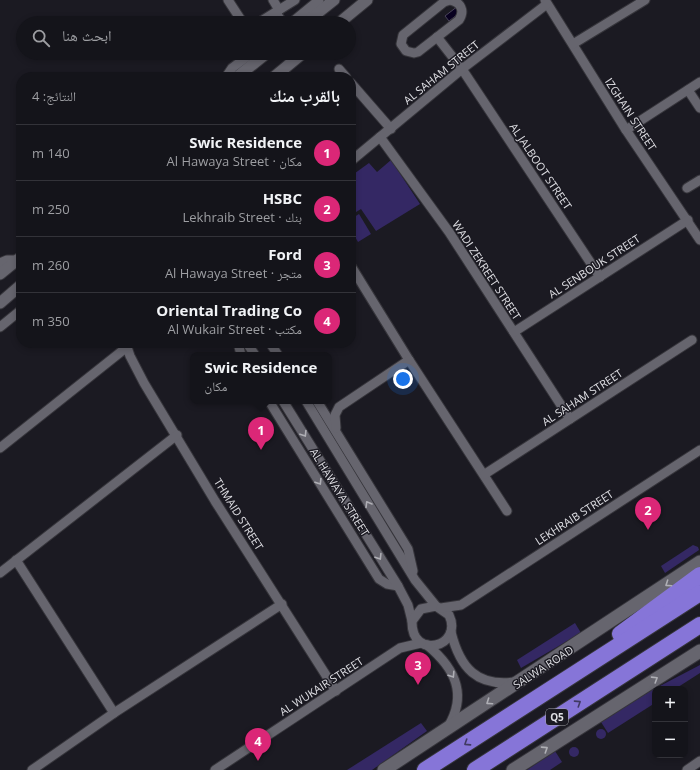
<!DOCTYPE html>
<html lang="ar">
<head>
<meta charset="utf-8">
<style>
	:root { --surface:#14141a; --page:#212127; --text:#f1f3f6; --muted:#9d9ea2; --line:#333339; --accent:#db2777 }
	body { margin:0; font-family:"Open Sans","Noto Naskh Arabic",sans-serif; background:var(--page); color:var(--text); direction:rtl }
	.controls { position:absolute; right:12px; bottom:12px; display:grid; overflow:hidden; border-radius:8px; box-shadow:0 2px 6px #0003 }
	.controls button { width:36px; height:36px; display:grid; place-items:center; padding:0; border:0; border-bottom:1px solid var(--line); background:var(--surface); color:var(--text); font:20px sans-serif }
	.you { position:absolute; left:403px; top:379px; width:14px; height:14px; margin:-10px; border:3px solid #fff; border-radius:50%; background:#1a73e8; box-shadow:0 0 0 6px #1a73e833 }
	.badge { display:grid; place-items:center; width:26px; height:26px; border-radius:50%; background:var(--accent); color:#fff; font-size:13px; font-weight:700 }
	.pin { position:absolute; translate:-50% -33px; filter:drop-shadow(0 1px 2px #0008) }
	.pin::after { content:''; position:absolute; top:21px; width:14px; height:12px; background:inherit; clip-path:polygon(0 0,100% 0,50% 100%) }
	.popup { position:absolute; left:190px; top:352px; width:142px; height:52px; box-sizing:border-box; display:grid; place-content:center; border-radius:8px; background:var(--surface); filter:drop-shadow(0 1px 3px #0005); font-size:13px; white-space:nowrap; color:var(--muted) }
	.popup b { font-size:15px; color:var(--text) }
	.popup::after { content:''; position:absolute; left:50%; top:100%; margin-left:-8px; border:8px solid transparent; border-top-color:var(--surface) }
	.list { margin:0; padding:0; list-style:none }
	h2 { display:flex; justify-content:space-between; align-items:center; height:52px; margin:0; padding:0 16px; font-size:17px }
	h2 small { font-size:13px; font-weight:400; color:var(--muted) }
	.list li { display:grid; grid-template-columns:26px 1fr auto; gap:12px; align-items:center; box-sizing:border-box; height:56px; padding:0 16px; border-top:1px solid var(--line) }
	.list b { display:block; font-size:15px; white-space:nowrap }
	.list p { margin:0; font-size:13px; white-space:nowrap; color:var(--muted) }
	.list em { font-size:13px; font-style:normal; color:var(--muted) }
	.icon { flex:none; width:22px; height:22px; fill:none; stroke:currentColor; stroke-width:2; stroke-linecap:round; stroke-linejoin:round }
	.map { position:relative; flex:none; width:700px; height:770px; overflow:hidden; direction:ltr }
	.search { position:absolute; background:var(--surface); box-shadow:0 2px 6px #0003; left:16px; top:16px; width:340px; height:44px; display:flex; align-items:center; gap:10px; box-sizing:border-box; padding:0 14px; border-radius:22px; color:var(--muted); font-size:15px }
	.panel { position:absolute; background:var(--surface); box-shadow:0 2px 6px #0003; left:16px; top:72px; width:340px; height:276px; border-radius:16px; direction:rtl }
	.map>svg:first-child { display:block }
	.green { fill:#342864 }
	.water { fill:#08001f; stroke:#49435a }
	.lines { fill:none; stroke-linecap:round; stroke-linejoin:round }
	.minor-casing { stroke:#36353b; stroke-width:11 }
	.tertiary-casing { stroke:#36353b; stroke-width:13 }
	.secondary-casing { stroke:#36353b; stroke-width:15 }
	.motorway-casing { stroke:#36353b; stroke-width:18 }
	.minor { stroke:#66656e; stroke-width:9 }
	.tertiary { stroke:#66656e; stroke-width:11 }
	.secondary { stroke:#66656e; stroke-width:13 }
	.motorway { stroke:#8675d8; stroke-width:16 }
	.oneway { stroke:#afafb5 }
	.oneway2 { stroke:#403a62 }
	.labels { text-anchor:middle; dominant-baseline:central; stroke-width:3; stroke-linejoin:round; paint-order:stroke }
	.shield { fill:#1b1a22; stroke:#a5a5aa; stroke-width:1 }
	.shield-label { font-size:10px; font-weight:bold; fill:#e0e0e5 }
	.street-label { font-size:11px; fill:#e0e0e5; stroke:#1b1a22 }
</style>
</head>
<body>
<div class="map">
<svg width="700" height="770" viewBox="0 0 700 770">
	<rect width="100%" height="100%" fill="#1b1a22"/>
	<!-- green -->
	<g class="green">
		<path d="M391 160 420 204 376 231 361 209 351 215V176L369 163 377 172Z"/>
		<path d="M359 214 371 234 358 242 351 230V219Z"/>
		<path d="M693 545 698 547 699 550 665 573 661 566Z"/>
		<path d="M575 623 581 633 521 668 517 660Z"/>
		<path d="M700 665V673L675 689H659L658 687Z"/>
		<path d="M654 687 655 703 608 733 601 722Z"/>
		<path d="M421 723 427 731 372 770H347Z"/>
		<circle cx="601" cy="734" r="5"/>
		<circle cx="574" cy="752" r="5"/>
		<path d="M555 751 562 762 550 770H527Z"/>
	</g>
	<!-- water -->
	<path class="water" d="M458 6 462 11 449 21 445 16Z"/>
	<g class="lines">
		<defs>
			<g id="minor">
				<path d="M228 0 243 23"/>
				<path d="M273 0 279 10"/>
				<path d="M450 0C461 2 465 11 459 20L418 52 414 53 406 51 401 44 403 35 444 2Z"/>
				<path d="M545 0 626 130 700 240"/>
				<path d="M276 13 283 23"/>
				<path d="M258 23 295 0"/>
				<path d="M291 23 319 0"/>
				<path d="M437 37 462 69 600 277"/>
				<path d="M573 44 645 0"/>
				<path d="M339 69 346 77"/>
				<path d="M226 77 232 68 252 53"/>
				<path d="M351 83 391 129"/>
				<path d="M688 90 700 108"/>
				<path d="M626 130 700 82"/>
				<path d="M380 137 449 232 570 419"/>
				<path d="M351 161 462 69 547 4"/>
				<path d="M687 188 700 180"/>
				<path d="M0 263 7 260H17"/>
				<path d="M351 266 409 360 507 511"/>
				<path d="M0 327 21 310"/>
				<path d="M514 332 688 220"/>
				<path d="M238 343 241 355"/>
				<path d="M247 343 255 355"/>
				<path d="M270 343 278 355"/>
				<path d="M127 347 130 356 144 383 215 501 336 691"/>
				<path d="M269 401 379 579 387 584 398 586"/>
				<path d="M283 401 398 586 408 605 412 621"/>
				<path d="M306 401 415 580 436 606 449 615C464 647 411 661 412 621L421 609 436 606"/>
				<path d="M317 401 408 549 413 571"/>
				<path d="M336 428 335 415 339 407 409 360"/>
				<path d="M0 448 127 347 128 343"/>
				<path d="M485 474 692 340"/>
				<path d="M16 560 114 713"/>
				<path d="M0 573 177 435"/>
				<path d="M441 608 461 605 700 450"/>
				<path d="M451 632C460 668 477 687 515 682"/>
				<path d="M427 645C455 668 468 694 448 727"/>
				<path d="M32 770 114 713 282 604"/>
				<path d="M215 770 400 648 421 643"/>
				<path d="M687 770 700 761"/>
			</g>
			<g id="tertiary">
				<path d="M305 23 334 0"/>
				<path d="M339 23 367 0"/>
				<path d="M237 77 267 53"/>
				<path d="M274 77 303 53"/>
				<path d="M0 274 21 257"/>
				<path d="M0 303 21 285"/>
			</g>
			<g id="secondary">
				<path d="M384 770 700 562"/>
				<path d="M513 770 700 651"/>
			</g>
			<g id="motorway">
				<path d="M620 634 700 575"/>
				<path d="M425 770 700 593"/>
				<path d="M475 770 700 625"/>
			</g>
		</defs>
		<!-- minor casing -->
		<use href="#minor" class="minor-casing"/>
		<!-- tertiary casing -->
		<use href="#tertiary" class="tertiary-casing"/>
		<!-- secondary casing -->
		<use href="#secondary" class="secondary-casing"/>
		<!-- motorway casing -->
		<use href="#motorway" class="motorway-casing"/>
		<!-- minor -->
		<use href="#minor" class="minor"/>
		<!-- tertiary -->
		<use href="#tertiary" class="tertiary"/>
		<!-- secondary -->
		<use href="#secondary" class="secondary"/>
		<!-- motorway -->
		<use href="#motorway" class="motorway"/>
	</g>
	<!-- one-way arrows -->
	<defs><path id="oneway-chevron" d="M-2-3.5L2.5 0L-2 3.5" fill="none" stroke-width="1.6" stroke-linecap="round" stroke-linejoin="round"/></defs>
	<g class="oneway">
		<use href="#oneway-chevron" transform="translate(304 434) rotate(58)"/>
		<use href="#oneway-chevron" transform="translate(319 482) rotate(58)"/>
		<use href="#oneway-chevron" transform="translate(368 504) rotate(-121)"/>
		<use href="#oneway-chevron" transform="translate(379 557) rotate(58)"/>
		<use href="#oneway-chevron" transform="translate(668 584) rotate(146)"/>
		<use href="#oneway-chevron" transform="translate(452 675) rotate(57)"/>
		<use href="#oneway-chevron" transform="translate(655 679) rotate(-32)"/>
		<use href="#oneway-chevron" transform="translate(489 702) rotate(146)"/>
		<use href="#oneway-chevron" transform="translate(545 749) rotate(-33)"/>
	</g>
	<g class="oneway2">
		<use href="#oneway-chevron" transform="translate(578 703) rotate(-33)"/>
		<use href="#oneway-chevron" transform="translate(467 743) rotate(147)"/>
	</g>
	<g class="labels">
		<!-- shield labels -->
		<rect class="shield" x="546" y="709" width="22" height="16" rx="3"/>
		<g class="shield-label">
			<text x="557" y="717">Q5</text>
		</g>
		<!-- street labels -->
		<g class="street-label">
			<text transform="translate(441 72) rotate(-39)">AL SAHAM STREET</text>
			<text transform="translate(631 114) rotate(57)">IZGHAIN STREET</text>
			<text transform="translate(541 166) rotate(56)">AL JALBOOT STREET</text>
			<text transform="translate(594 266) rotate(-33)">AL SENBOUK STREET</text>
			<text transform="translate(487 270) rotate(57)">WADI ZEKREET STREET</text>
			<text transform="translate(582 397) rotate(-33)">AL SAHAM STREET</text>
			<text transform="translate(340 492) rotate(58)">AL HAWAYA STREET</text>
			<text transform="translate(239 514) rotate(58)">THMAID STREET</text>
			<text transform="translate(574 517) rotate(-33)">LEKHRAIB STREET</text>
			<text transform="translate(543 667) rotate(-33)">SALWA ROAD</text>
			<text transform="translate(321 686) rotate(-33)">AL WUKAIR STREET</text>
		</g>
	</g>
</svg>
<div class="controls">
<button>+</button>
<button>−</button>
</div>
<div class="you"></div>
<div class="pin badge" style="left:261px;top:450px">1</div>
<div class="popup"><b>Swic Residence</b>مكان</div>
<div class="pin badge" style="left:648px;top:530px">2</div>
<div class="pin badge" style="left:418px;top:685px">3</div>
<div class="pin badge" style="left:258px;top:761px">4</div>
<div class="search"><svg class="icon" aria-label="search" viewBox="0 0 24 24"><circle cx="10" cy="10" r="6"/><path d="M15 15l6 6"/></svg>ابحث هنا</div>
<section class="panel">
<h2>بالقرب منك<small>النتائج: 4</small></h2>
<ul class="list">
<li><span class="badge">1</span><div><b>Swic Residence</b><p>مكان · Al Hawaya Street</p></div><em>140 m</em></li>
<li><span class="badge">2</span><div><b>HSBC</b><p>بنك · Lekhraib Street</p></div><em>250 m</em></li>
<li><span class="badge">3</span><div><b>Ford</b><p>متجر · Al Hawaya Street</p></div><em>260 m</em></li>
<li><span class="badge">4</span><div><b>Oriental Trading Co</b><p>مكتب · Al Wukair Street</p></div><em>350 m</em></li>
</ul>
</section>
</div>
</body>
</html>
